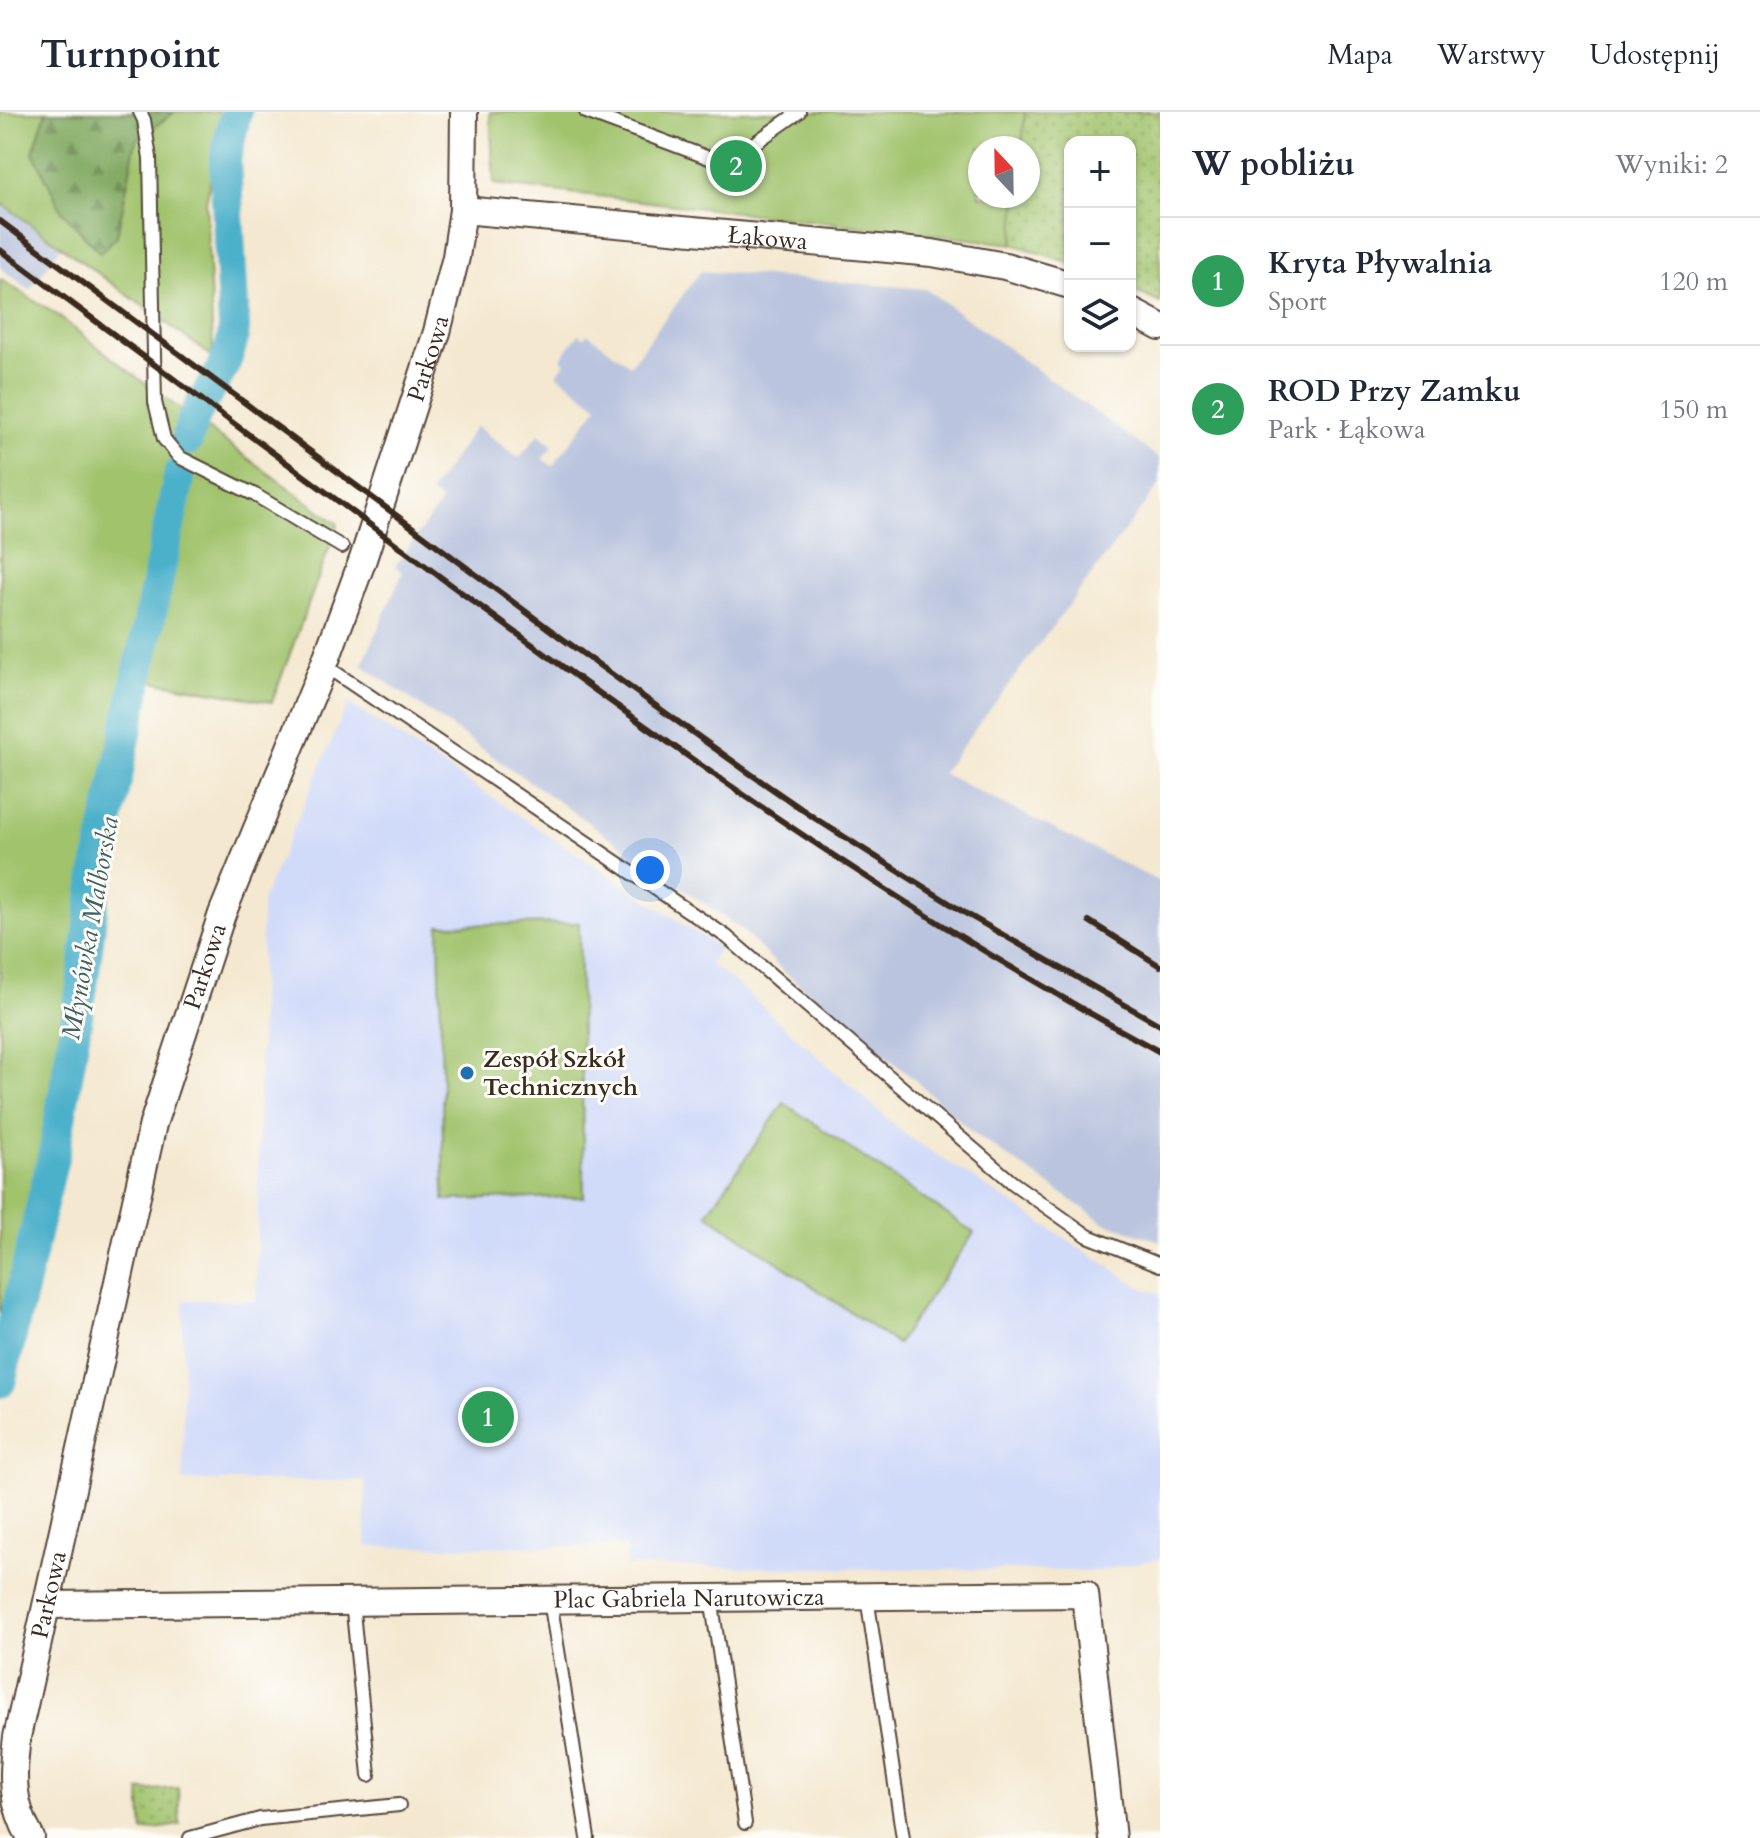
<!DOCTYPE html>
<html lang="pl">
<head>
<meta charset="utf-8">
<style>
	:root { --surface:#fff; --page:#f6f6f7; --text:#1f2937; --muted:#747a83; --line:#e0e1e3; --accent:#b45309 }
	body { margin:0; font-family:Cardo,serif; background:var(--page); color:var(--text) }
	.controls { position:absolute; right:24px; top:24px; display:grid; overflow:hidden; border-radius:16px; box-shadow:0 2px 6px #0004 }
	.controls button { width:72px; height:72px; display:grid; place-items:center; padding:0; border:0; border-bottom:2px solid var(--line); background:var(--surface); color:var(--text); font:40px sans-serif }
	.compass { position:absolute; left:968px; top:24px; width:72px; height:72px; border-radius:50%; background:var(--surface); box-shadow:0 2px 6px #0004; rotate:338deg }
	.you { position:absolute; left:650px; top:758px; width:28px; height:28px; margin:-20px; border:6px solid #fff; border-radius:50%; background:#1a73e8; box-shadow:0 0 0 12px #1a73e833 }
	.badge { display:grid; place-items:center; width:52px; height:52px; border-radius:50%; background:var(--accent); color:#fff; font-size:26px; font-weight:700 }
	.pin { position:absolute; translate:-50% -50%; border:4px solid #fff; box-shadow:0 2px 8px #0006 }
	.list { margin:0; padding:0; list-style:none }
	h2 { display:flex; justify-content:space-between; align-items:center; height:104px; margin:0; padding:0 32px; font-size:34px }
	h2 small { font-size:26px; font-weight:400; color:var(--muted) }
	.list li { display:grid; grid-template-columns:52px 1fr auto; gap:24px; align-items:center; box-sizing:border-box; height:128px; padding:0 32px; border-top:2px solid var(--line) }
	.list b { display:block; font-size:30px; white-space:nowrap }
	.list p { margin:0; font-size:26px; white-space:nowrap; color:var(--muted) }
	.list em { font-size:26px; font-style:normal; color:var(--muted) }
	.icon { flex:none; width:44px; height:44px; fill:none; stroke:currentColor; stroke-width:2; stroke-linecap:round; stroke-linejoin:round }
	.map { position:relative; flex:none; width:1160px; height:1726px; overflow:hidden }
	header { display:flex; align-items:center; gap:48px; box-sizing:border-box; height:112px; padding:0 40px; background:var(--surface); border-bottom:2px solid var(--line) }
	header strong { font-size:38px }
	nav { display:flex; gap:44px; margin-inline-start:auto; font-size:28px }
	main { display:flex }
	aside { flex:1; background:var(--surface) }
	.map>svg:first-child { display:block }
	.built { fill:#d0daf9 }
	.industrial { fill:#bac4de }
	.green { fill:#a0c36c; stroke:#6e7645; stroke-width:2 }
	.forest { fill:url(#forest-firs); stroke:#5e6a3f; stroke-width:2 }
	.park { fill:url(#park-dots); stroke:#6e7645; stroke-width:2 }
	.lines { fill:none; stroke-linecap:round; stroke-linejoin:round }
	.canal { stroke:#4bb0ca; stroke-width:32 }
	.service-casing { stroke:#574639; stroke-width:16 }
	.minor-casing { stroke:#574639; stroke-width:30 }
	.service { stroke:#fff; stroke-width:12 }
	.minor { stroke:#fff; stroke-width:26 }
	.rail { stroke:#3b2a1e; stroke-width:6 }
	.poi-dot { fill:#1f6fb2; stroke:#fdfcf7; stroke-width:3 }
	.labels { text-anchor:middle; dominant-baseline:central; stroke-width:6; stroke-linejoin:round; paint-order:stroke }
	.street-label { font-size:24px; fill:#3b2a1e; stroke:#fdfcf7 }
	.poi-label { font-size:24px; font-weight:bold; fill:#3b2a1e; stroke:#fdfcf7; text-anchor:start }
	.water-label { font-size:26px; font-style:italic; fill:#416063; stroke:#fdfcf7 }
</style>
</head>
<body>
<header>
<strong>Turnpoint</strong>
<nav><a>Mapa</a><a>Warstwy</a><a>Udostępnij</a></nav>
</header>
<main>
<div class="map">
<svg width="1160" height="1726" viewBox="0 0 1160 1726">
	<defs>
		<pattern id="forest-firs" width="22" height="20" patternUnits="userSpaceOnUse" patternTransform="scale(2)"><rect width="22" height="20" fill="#80a960"/><path d="M5 1l3.5 6h-7zM16 11l3.5 6h-7z" fill="#6a8a4f"/></pattern>
		<pattern id="park-dots" width="8" height="8" patternUnits="userSpaceOnUse" patternTransform="scale(2)"><rect width="8" height="8" fill="#a0c36c"/><path d="M2 2h.1M6 6h.1" fill="none" stroke="#849f58" stroke-width="1.8" stroke-linecap="round"/></pattern>
	</defs>
	<rect width="100%" height="100%" fill="#fdfcf7"/>
	<filter id="ink" filterUnits="userSpaceOnUse"><feTurbulence type="fractalNoise" baseFrequency=".0125" numOctaves="2"/><feDisplacementMap in="SourceGraphic" scale="16" xChannelSelector="R" yChannelSelector="G"/><feConvolveMatrix kernelMatrix="1 2 1 2 8 2 1 2 1" color-interpolation-filters="sRGB"/></filter>
	<filter id="wash" filterUnits="userSpaceOnUse"><feTurbulence type="fractalNoise" baseFrequency=".006" numOctaves="4" result="noise"/><feDisplacementMap in="SourceGraphic" scale="32" xChannelSelector="R" yChannelSelector="G"/><feGaussianBlur stdDeviation="1.8" result="paint"/><feColorMatrix in="noise" values="0 0 0 0 0 0 0 0 0 0 0 0 0 0 0 0 0 1.4 0 .05"/><feComposite in="paint" operator="in"/></filter>
	<g filter="url(#wash)">
		<rect width="100%" height="100%" fill="#f4e8d0"/>
		<!-- built -->
		<path class="built" d="M348 591 720 836 709 851 736 871 906 1023 1142 1176 1160 1181V1446L1100 1459 626 1454V1434L366 1435 365 1369H183V1188L256 1189 262 789Z"/>
		<!-- industrial -->
		<g class="industrial">
			<path d="M0 90 60 136 30 178 0 156Z"/>
			<path d="M701 159 926 177 1160 347V372L942 661 1160 770V1129L1105 1111 973 1021 916 969 784 860 741 817 362 553 403 460 395 454 442 389 430 381 476 314 519 346 539 322 553 334 542 347 553 354 598 294 557 262 565 251 561 246 579 222 584 226 587 221 630 253Z"/>
		</g>
		<!-- green -->
		<g class="green">
			<path d="M0 0H223L206 91 213 237 210 243 0 90Z"/>
			<path d="M490 0H1025L1022 36H980V84H1017L1013 132 494 72Z"/>
			<path d="M0 167 57 203 139 267 338 412 272 590 128 565 57 966 51 1016 0 1222Z"/>
			<path d="M579 811 584 1085 444 1088 439 813Z"/>
			<path d="M784 991 974 1121 897 1232 707 1102Z"/>
		</g>
		<!-- forest -->
		<path class="forest" d="M46 0H175L136 28 117 124 100 141 61 98 33 40Z"/>
		<!-- park -->
		<g class="park">
			<path d="M1025 0H1160V191L1130 177V30H1070V151L1013 132 1017 84H1028V36H1022Z"/>
			<path d="M178 1676 180 1713 143 1719 140 1679Z"/>
		</g>
		<g class="lines">
			<!-- canal -->
			<g class="canal">
				<path d="M187 328C196 285 230 263 234 216L225 48 236 0"/>
				<path d="M0 1270 55 1037 82 874 96 765 180 361"/>
			</g>
		</g>
	</g>
	<g filter="url(#ink)">
		<g class="lines">
			<defs>
				<g id="service">
					<path d="M140 0 144 8 150 46 155 290 164 327 179 345 255 383 342 435"/>
					<path d="M586 0 725 52 799 0"/>
					<path d="M324 553 727 825 1013 1071 1088 1124 1160 1153"/>
					<path d="M867 1485 903 1726"/>
					<path d="M711 1486 745 1711"/>
					<path d="M550 1488 588 1726"/>
					<path d="M352 1489 369 1663"/>
					<path d="M190 1726 260 1707 399 1693"/>
				</g>
				<g id="minor">
					<path id="s1" d="M463 98 932 141 1005 154 1070 173"/>
					<path d="M1130 199 1160 215"/>
					<path id="s2" d="M47 1493 1085 1482 1112 1726"/>
					<path id="s3" d="M31 1726C11 1692 12 1663 17 1625L153 1012 222 802 324 553 363 447 437 220 456 145 463 98 464 0"/>
				</g>
			</defs>
			<!-- service casing -->
			<use href="#service" class="service-casing"/>
			<!-- minor casing -->
			<use href="#minor" class="minor-casing"/>
			<!-- service -->
			<use href="#service" class="service"/>
			<!-- minor -->
			<use href="#minor" class="minor"/>
			<!-- rail -->
			<g class="rail">
				<path d="M0 109 560 525 745 658 816 707 965 801 1160 913"/>
				<path d="M0 138C135 238 270 338 404 438 647 619 893 796 1160 940"/>
				<path d="M1089 809 1160 854"/>
			</g>
		</g>
	</g>
	<!-- markers -->
	<circle class="poi-dot" cx="467" cy="961" r="8"/>
	<g class="labels">
		<!-- street labels -->
		<g class="street-label">
			<text stroke="none"><textPath href="#s1" startOffset="306">Łąkowa</textPath></text>
			<text stroke="none"><textPath href="#s3" startOffset="1546">Parkowa</textPath></text>
			<text stroke="none"><textPath href="#s3" startOffset="898">Parkowa</textPath></text>
			<text stroke="none"><textPath href="#s3" startOffset="250">Parkowa</textPath></text>
			<text stroke="none"><textPath href="#s2" startOffset="642">Plac Gabriela Narutowicza</textPath></text>
		</g>
		<!-- poi labels -->
		<g class="poi-label">
			<text x="483" y="947">Zespół Szkół<tspan x="483" dy="28">Technicznych</tspan></text>
		</g>
		<!-- water labels -->
		<g class="water-label">
			<text transform="translate(90 816) rotate(-80)">Młynówka Malborska</text>
		</g>
	</g>
</svg>
<div class="controls">
<button>+</button>
<button>−</button>
<button><svg class="icon" aria-label="layers" viewBox="0 0 24 24"><path d="M12 4l9 5-9 5-9-5zM3 14l9 5 9-5"/></svg></button>
</div>
<svg class="compass" viewBox="-18 -18 36 36"><path d="M0-13l5 13h-10z" fill="#e53935"/><path d="M0 13l5-13h-10z" fill="#747a83"/></svg>
<div class="you"></div>
<div class="pin badge" style="left:488px;top:1305px;background:#2e9e5b">1</div>
<div class="pin badge" style="left:736px;top:54px;background:#2e9e5b">2</div>
</div>
<aside>
<h2>W pobliżu<small>Wyniki: 2</small></h2>
<ul class="list">
<li><span class="badge" style="background:#2e9e5b">1</span><div><b>Kryta Pływalnia</b><p>Sport</p></div><em>120 m</em></li>
<li><span class="badge" style="background:#2e9e5b">2</span><div><b>ROD Przy Zamku</b><p>Park · Łąkowa</p></div><em>150 m</em></li>
</ul>
</aside>
</main>
</body>
</html>
